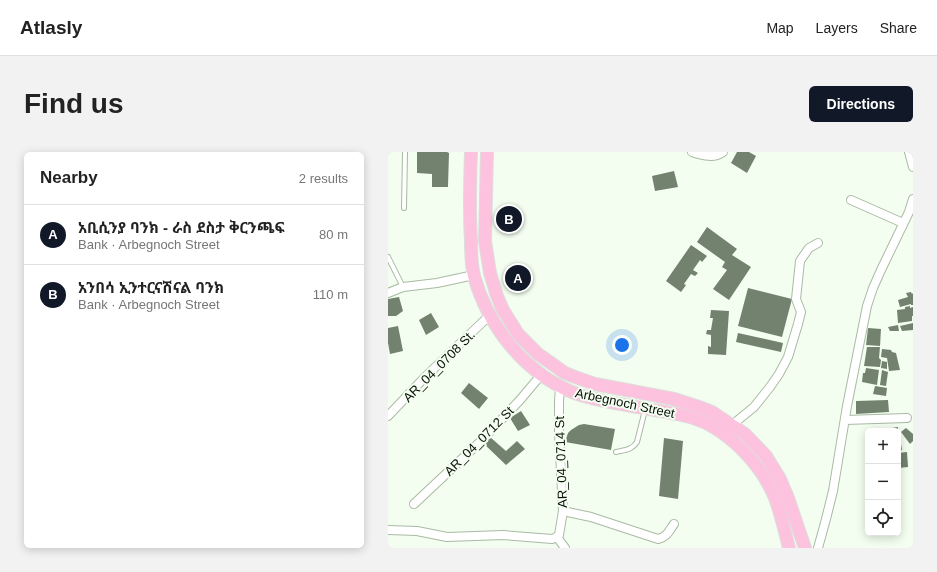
<!DOCTYPE html>
<html lang="en">
<head>
<meta charset="utf-8">
<style>
	:root { --surface:#fff; --page:#f2f2f2; --text:#222; --muted:#767676; --line:#e0e0e0; --accent:#111827 }
	body { margin:0; font-family:Arial,"Noto Sans Ethiopic",sans-serif; background:var(--page); color:var(--text) }
	.controls { position:absolute; right:12px; bottom:12px; display:grid; overflow:hidden; border-radius:6px; box-shadow:0 2px 10px #0003 }
	.controls button { width:36px; height:36px; display:grid; place-items:center; padding:0; border:0; border-bottom:1px solid var(--line); background:var(--surface); color:var(--text); font:20px sans-serif }
	.you { position:absolute; left:234px; top:193px; width:14px; height:14px; margin:-10px; border:3px solid #fff; border-radius:50%; background:#1a73e8; box-shadow:0 0 0 6px #1a73e833 }
	.badge { display:grid; place-items:center; width:26px; height:26px; border-radius:50%; background:var(--accent); color:#fff; font-size:13px; font-weight:700 }
	.pin { position:absolute; translate:-50% -50%; border:2px solid #fff; box-shadow:0 1px 4px #0006 }
	.list { margin:0; padding:0; list-style:none }
	h2 { display:flex; justify-content:space-between; align-items:center; height:52px; margin:0; padding:0 16px; font-size:17px }
	h2 small { font-size:13px; font-weight:400; color:var(--muted) }
	.list li { display:grid; grid-template-columns:26px 1fr auto; gap:12px; align-items:center; box-sizing:border-box; height:60px; padding:0 16px; border-top:1px solid var(--line) }
	.list b { display:block; font-size:15px; white-space:nowrap }
	.list p { margin:0; font-size:13px; white-space:nowrap; color:var(--muted) }
	.list em { font-size:13px; font-style:normal; color:var(--muted) }
	.icon { flex:none; width:22px; height:22px; fill:none; stroke:currentColor; stroke-width:2; stroke-linecap:round; stroke-linejoin:round }
	.map { position:relative; flex:none; width:525px; height:396px; overflow:hidden; border-radius:6px }
	header { display:flex; align-items:center; gap:24px; box-sizing:border-box; height:56px; padding:0 20px; background:var(--surface); border-bottom:1px solid var(--line) }
	header strong { font-size:19px }
	nav { display:flex; gap:22px; margin-inline-start:auto; font-size:14px }
	.intro { display:flex; align-items:center; justify-content:space-between; box-sizing:border-box; height:96px; padding:0 24px }
	h1 { margin:0; font-size:28px }
	.button { padding:10px 18px; border-radius:6px; background:var(--accent); color:#fff; font-size:14px; font-weight:700 }
	main { display:flex; gap:24px; padding:0 24px }
	aside { flex:1; background:var(--surface); border-radius:6px; box-shadow:0 2px 10px #0003 }
	.map>svg:first-child { display:block }
	.building { fill:#72826e }
	.lines { fill:none; stroke-linecap:round; stroke-linejoin:round }
	.lane-casing { stroke:#a9baa4; stroke-width:6 }
	.street-casing { stroke:#a9baa4; stroke-width:10 }
	.primary-casing { stroke:#dddedc; stroke-width:14 }
	.lane { stroke:#fff; stroke-width:4 }
	.street { stroke:#fff; stroke-width:8 }
	.primary { stroke:#fdc2de; stroke-width:12 }
	.labels { text-anchor:middle; dominant-baseline:central; stroke-width:4; stroke-linejoin:round; paint-order:stroke }
	.street-label { font-size:13px; fill:#0a1008; stroke:#f3fef0 }
</style>
</head>
<body>
<header>
<strong>Atlasly</strong>
<nav><a>Map</a><a>Layers</a><a>Share</a></nav>
</header>
<div class="intro"><h1>Find us</h1><a class="button">Directions</a></div>
<main>
<aside>
<h2>Nearby<small>2 results</small></h2>
<ul class="list">
<li><span class="badge">A</span><div><b>አቢሲንያ ባንክ - ራስ ደስታ ቅርንጫፍ</b><p>Bank · Arbegnoch Street</p></div><em>80 m</em></li>
<li><span class="badge">B</span><div><b>አንበሳ ኢንተርናሽናል ባንክ</b><p>Bank · Arbegnoch Street</p></div><em>110 m</em></li>
</ul>
</aside>
<div class="map">
<svg width="525" height="396" viewBox="0 0 525 396">
	<rect width="100%" height="100%" fill="#f3fef0"/>
	<!-- building -->
	<g class="building">
		<path d="M29 0H59L61 1 60 35H44V22L29 21Z"/>
		<path d="M349 0H361L368 4 359 21 343 11Z"/>
		<path d="M286 19 290 35 267 39 264 24Z"/>
		<path d="M319 75 349 97 344 103 363 115 341 148 325 137 339 118 334 115 337 110 309 90Z"/>
		<path d="M303 93 319 104 314 110 312 108 305 118 310 121 307 124 303 122 296 132 298 133 293 140 278 129Z"/>
		<path d="M360 136 404 147 394 185 350 174Z"/>
		<path d="M523 140 524 142 525 141V153H523V152L512 155 510 148 520 145 518 141Z"/>
		<path d="M11 145 15 159 8 164H0V147Z"/>
		<path d="M522 154V156L525 155V164H524V169L510 171 509 158 517 157V155Z"/>
		<path d="M323 158 341 159 338 203 320 202V194L323 195V183L318 182 319 178H323L325 166H322Z"/>
		<path d="M43 161 51 175 38 183 31 168Z"/>
		<path d="M525 171V178L514 179 512 174Z"/>
		<path d="M510 173 511 179H502L500 175Z"/>
		<path d="M10 174 15 199 2 202 0 191V176Z"/>
		<path d="M480 176 493 177 492 194 478 193Z"/>
		<path d="M350 181 395 191 393 200 348 190Z"/>
		<path d="M479 195H492L491 206 493 208 492 215 476 214Z"/>
		<path d="M494 197 503 198 504 200 508 201 512 218 501 219 499 206 493 205Z"/>
		<path d="M494 209 499 210V217L493 216Z"/>
		<path d="M478 216 491 218 489 233 474 230 475 221H477Z"/>
		<path d="M494 218 500 220 498 234 492 233Z"/>
		<path d="M81 231 100 246 91 257 73 241Z"/>
		<path d="M487 234 499 236 498 244 485 242Z"/>
		<path d="M500 248 501 260 468 262V249Z"/>
		<path d="M133 259 142 273 130 279 122 266Z"/>
		<path d="M196 272 227 277 223 298 177 290 180 281 183 278 191 273Z"/>
		<path d="M510 275V279H505L504 276Z"/>
		<path d="M518 276 525 282V289L522 292 513 280Z"/>
		<path d="M503 277V279H492V278Z"/>
		<path d="M510 281H511L514 298 510 299Z"/>
		<path d="M102 285 118 299 129 289 137 297 118 313 94 290Z"/>
		<path d="M276 286 295 289 290 347 271 344Z"/>
		<path d="M519 300 520 315 510 316V301Z"/>
	</g>
	<g class="lines">
		<defs>
			<g id="lane">
				<path d="M16 56 17 0"/>
				<path d="M0 105 15 135"/>
				<path d="M228 300C237 298 244 298 249 290L257 258"/>
			</g>
			<g id="street">
				<path d="M304 0C314 3 326 7 335 0"/>
				<path d="M521 0 525 15"/>
				<path d="M463 48 515 71"/>
				<path d="M0 141 15 135 49 131 86 123"/>
				<path d="M0 264 38 224 102 163"/>
				<path d="M457 268 519 266"/>
				<path d="M344 273 366 255 382 235 391 222 400 205 410 172 413 160 408 147 412 109 421 96 430 91"/>
				<path d="M26 352 93 289 132 248 153 223"/>
				<path d="M175 359 203 365 270 387C279 385 281 379 286 372"/>
				<path d="M0 378 29 379 59 385 115 383 164 387 167 386 171 383 175 359 171 281V249L172 235"/>
				<path d="M169 385 177 396"/>
				<path d="M430 396 438 367 445 339 459 254 479 154 485 136 493 118 521 60 525 47"/>
			</g>
			<g id="primary">
				<path d="M83 0C82 29 81 58 83 88 83 99 83 112 86 124 100 174 136 220 184 240 204 248 227 251 249 255 273 260 299 261 322 273 350 289 375 316 387 346 393 362 397 380 401 396"/>
				<path d="M99 0 97 89 102 121 109 144 115 158 130 182 150 202 177 221 187 225 207 232 286 247 314 256 324 260 357 282 378 304 392 327 400 346 417 396"/>
			</g>
		</defs>
		<!-- lane casing -->
		<use href="#lane" class="lane-casing"/>
		<!-- street casing -->
		<use href="#street" class="street-casing"/>
		<!-- primary casing -->
		<use href="#primary" class="primary-casing"/>
		<!-- lane -->
		<use href="#lane" class="lane"/>
		<!-- street -->
		<use href="#street" class="street"/>
		<!-- primary -->
		<use href="#primary" class="primary"/>
	</g>
	<g class="labels">
		<!-- street labels -->
		<g class="street-label">
			<text transform="translate(51 214) rotate(-45)">AR_04_0708 St.</text>
			<text transform="translate(237 251) rotate(12)">Arbegnoch Street</text>
			<text transform="translate(91 289) rotate(-45)">AR_04_0712 St</text>
			<text transform="translate(173 310) rotate(-92)">AR_04_0714 St</text>
		</g>
	</g>
</svg>
<div class="controls">
<button>+</button>
<button>−</button>
<button><svg class="icon" aria-label="locate" viewBox="0 0 24 24"><circle cx="12" cy="12" r="6"/><path d="M12 2v4M12 18v4M2 12h4M18 12h4"/></svg></button>
</div>
<div class="you"></div>
<div class="pin badge" style="left:130px;top:126px">A</div>
<div class="pin badge" style="left:121px;top:67px">B</div>
</div>
</main>
</body>
</html>
